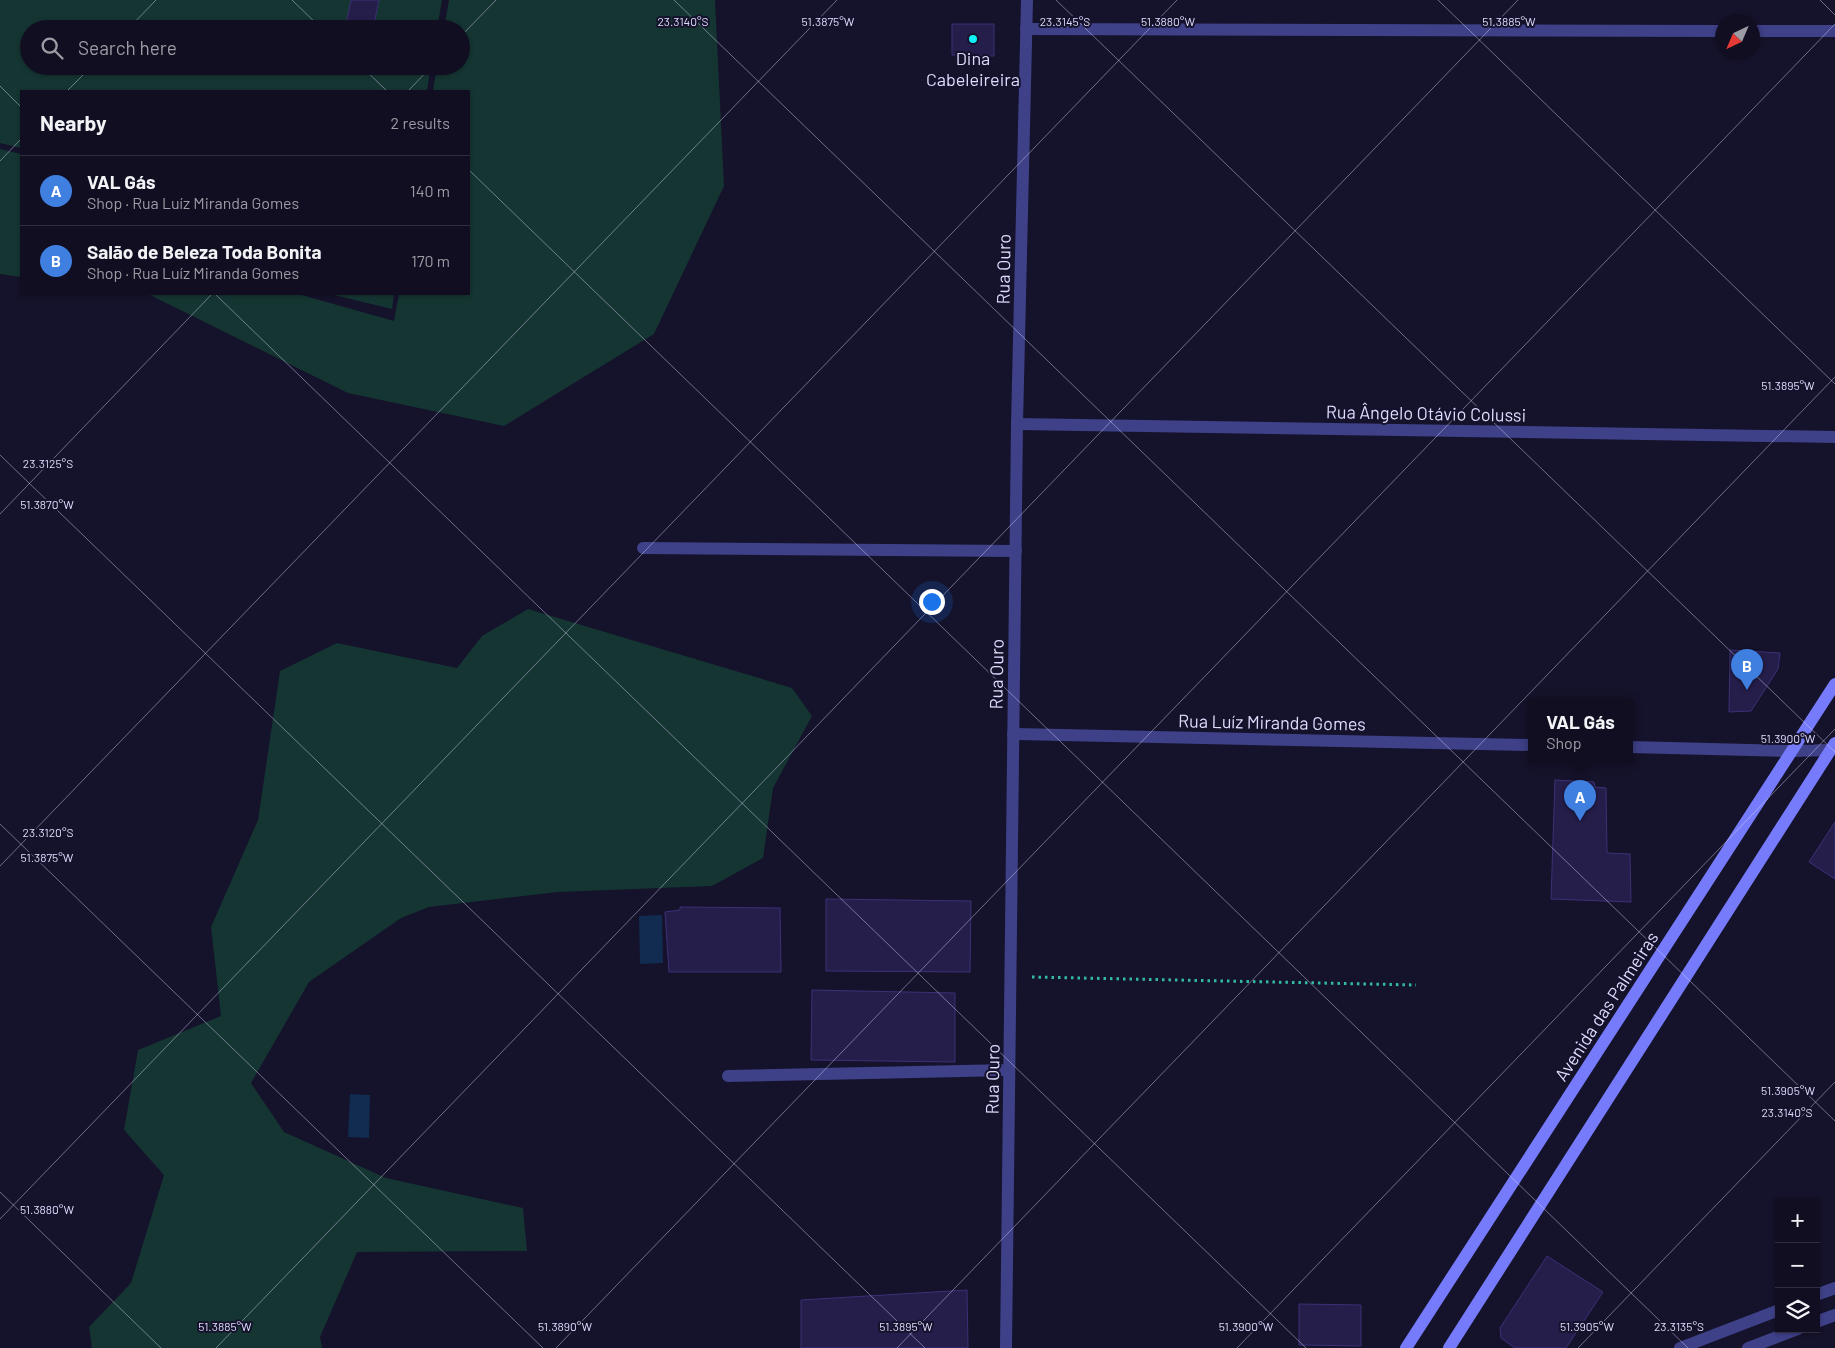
<!DOCTYPE html>
<html lang="en">
<head>
<meta charset="utf-8">
<style>
	:root { --surface:#100e20; --page:#1e1c2d; --text:#f1f3f6; --muted:#9c9ca5; --line:#302e3e; --accent:#ea580c }
	body { margin:0; font-family:Barlow,sans-serif; background:var(--page); color:var(--text) }
	.controls { position:absolute; right:15px; bottom:15px; display:grid; overflow:hidden; border-radius:0px; box-shadow:0 1px 4px #0004 }
	.controls button { width:45px; height:45px; display:grid; place-items:center; padding:0; border:0; border-bottom:1px solid var(--line); background:var(--surface); color:var(--text); font:25px sans-serif }
	.compass { position:absolute; left:1715px; top:15px; width:45px; height:45px; border-radius:50%; background:var(--surface); box-shadow:0 1px 4px #0004; rotate:224deg }
	.you { position:absolute; left:931px; top:601px; width:18px; height:18px; margin:-12px; border:4px solid #fff; border-radius:50%; background:#1a73e8; box-shadow:0 0 0 8px #1a73e833 }
	.badge { display:grid; place-items:center; width:32px; height:32px; border-radius:50%; background:var(--accent); color:#fff; font-size:16px; font-weight:700 }
	.pin { position:absolute; translate:-50% -41px; filter:drop-shadow(0 1px 2px #0008) }
	.pin::after { content:''; position:absolute; top:26px; width:18px; height:15px; background:inherit; clip-path:polygon(0 0,100% 0,50% 100%) }
	.popup { position:absolute; left:1528px; top:698px; width:105px; height:65px; box-sizing:border-box; display:grid; place-content:center; border-radius:0px; background:var(--surface); filter:drop-shadow(0 1px 4px #0005); font-size:16px; white-space:nowrap; color:var(--muted) }
	.popup b { font-size:19px; color:var(--text) }
	.popup::after { content:''; position:absolute; left:50%; top:100%; margin-left:-10px; border:10px solid transparent; border-top-color:var(--surface) }
	.list { margin:0; padding:0; list-style:none }
	h2 { display:flex; justify-content:space-between; align-items:center; height:65px; margin:0; padding:0 20px; font-size:21px }
	h2 small { font-size:16px; font-weight:400; color:var(--muted) }
	.list li { display:grid; grid-template-columns:32px 1fr auto; gap:15px; align-items:center; box-sizing:border-box; height:70px; padding:0 20px; border-top:1px solid var(--line) }
	.list b { display:block; font-size:19px; white-space:nowrap }
	.list p { margin:0; font-size:16px; white-space:nowrap; color:var(--muted) }
	.list em { font-size:16px; font-style:normal; color:var(--muted) }
	.icon { flex:none; width:28px; height:28px; fill:none; stroke:currentColor; stroke-width:2; stroke-linecap:round; stroke-linejoin:round }
	.map { position:relative; flex:none; width:1835px; height:1348px; overflow:hidden }
	.search { position:absolute; background:var(--surface); box-shadow:0 1px 4px #0004; left:20px; top:20px; width:450px; height:55px; display:flex; align-items:center; gap:12px; box-sizing:border-box; padding:0 18px; border-radius:28px; color:var(--muted); font-size:19px }
	.panel { position:absolute; background:var(--surface); box-shadow:0 1px 4px #0004; left:20px; top:90px; width:450px; height:205px; border-radius:0px }
	.map>svg:first-child { display:block }
	.green { fill:#153532 }
	.water { fill:#112c50 }
	.building { fill:#251e4b; stroke:#3b3176 }
	.lines { fill:none; stroke-linecap:round; stroke-linejoin:round }
	.path { stroke:#34baaa; stroke-width:3; stroke-dasharray:2.5 4; stroke-linecap:butt }
	.lane { stroke:#3e4088; stroke-width:12 }
	.street { stroke:#3e4088; stroke-width:12 }
	.secondary { stroke:#767bfb; stroke-width:12 }
	.ticks { fill:none; stroke:#dedcfe; stroke-width:1; stroke-opacity:0.45 }
	.poi-dot { fill:#0eeff8; stroke:#15122b; stroke-width:2 }
	.labels { text-anchor:middle; dominant-baseline:central; stroke-width:4; stroke-linejoin:round; paint-order:stroke }
	.poi-label { font-size:18px; fill:#dedcfe; stroke:#15122b }
	.street-label { font-size:18px; fill:#dedcfe; stroke:#15122b }
	.ticks-label { font-size:12px; text-anchor:middle; fill:#dedcfe; stroke:#15122b; stroke-width:4; stroke-linejoin:round; paint-order:stroke }
</style>
</head>
<body>
<div class="map">
<svg width="1835" height="1348" viewBox="0 0 1835 1348">
	<rect width="100%" height="100%" fill="#15122b"/>
	<!-- green -->
	<g class="green">
		<path d="M0 0H442L437 29H29V66H431L427 91H21V148L0 143Z"/>
		<path d="M449 0H715L724 186 654 334 504 426 348 393 148 294H298L394 321 399 294H469V91H433L437 66H461V29H444Z"/>
		<path d="M0 149 21 154V277L0 274Z"/>
		<path d="M330 294H394L392 309Z"/>
		<path d="M528 609 792 688 812 716 773 788 763 858 712 886 558 892 429 907 401 918 309 982 251 1083 284 1132 386 1178 523 1208 527 1251 357 1252 320 1337 322 1348H92L89 1327 131 1283 164 1175 124 1130 138 1050 221 1016 211 927 258 820 280 671 337 643 457 668 482 636Z"/>
	</g>
	<!-- water -->
	<g class="water">
		<path d="M662 915 663 963 640 964 639 916Z"/>
		<path d="M350 1094 370 1095 369 1138 348 1137Z"/>
	</g>
	<!-- building -->
	<g class="building">
		<path d="M351 0H379L373 29H345Z"/>
		<path d="M952 24H994V56L952 55Z"/>
		<path d="M1730 650 1780 653 1778 669 1751 711 1729 712Z"/>
		<path d="M1555 780 1594 782 1595 787 1606 788 1607 853 1630 854 1631 902 1551 899Z"/>
		<path d="M1835 822V879L1809 862Z"/>
		<path d="M826 899 971 901 970 972 826 971Z"/>
		<path d="M680 907 780 908 781 972H669L665 912 680 910Z"/>
		<path d="M812 990 955 993V1062L811 1060Z"/>
		<path d="M1547 1256 1603 1292 1566 1348H1515L1501 1338 1500 1328Z"/>
		<path d="M967 1290 968 1348H801V1300Z"/>
		<path d="M1299 1304 1361 1305V1346L1299 1345Z"/>
	</g>
	<g class="lines">
		<!-- path -->
		<path class="path" d="M1032 977 1416 985"/>
		<!-- lane -->
		<path class="lane" d="M643 548 1016 551"/>
		<!-- street -->
		<g class="street">
			<path d="M1026 29 1722 31"/>
			<path d="M1752 31H1835"/>
			<path d="M1017 424 1835 437"/>
			<path d="M1013 734 1531 745"/>
			<path d="M1629 747 1792 751 1830 750"/>
			<path d="M728 1076 1009 1070"/>
			<path d="M1816 1295 1835 1288"/>
			<path d="M1816 1322 1835 1315"/>
			<path d="M1006 1348 1017 424 1027 0"/>
			<path d="M1680 1348 1779 1310"/>
			<path d="M1748 1348 1798 1329"/>
		</g>
		<!-- secondary -->
		<g class="secondary">
			<path d="M1406 1348 1835 684"/>
			<path d="M1449 1348 1835 743"/>
		</g>
	</g>
	<!-- ticks -->
	<path class="ticks" d="M292 0 322 29M674 0 1835 1121M1056 0 1835 752M1438 0 1835 384M1820 0 1835 15M128 29 156 0M461 36 496 0M361 66 387 91M0 86 21 107M67 91 92 66M408 91 432 66M0 161 21 139M469 170 1688 1348M215 294 1306 1348M0 455 925 1348M0 514 212 294M0 824 543 1348M0 866 837 0M0 1192 161 1348M0 1219 1177 0M216 1348 1518 0M556 1348 1835 24M897 1348 1835 377M1237 1348 1835 729M1578 1348 1835 1082"/>
	<!-- markers -->
	<circle class="poi-dot" cx="973" cy="39" r="5"/>
	<g class="labels">
		<!-- poi labels -->
		<g class="poi-label">
			<text x="973" y="58">Dina<tspan x="973" dy="21">Cabeleireira</tspan></text>
		</g>
		<!-- street labels -->
		<g class="street-label">
			<text transform="translate(1003 269) rotate(-89)">Rua Ouro</text>
			<text transform="translate(1426 413) rotate(1)">Rua Ângelo Otávio Colussi</text>
			<text transform="translate(996 674) rotate(-89)">Rua Ouro</text>
			<text transform="translate(1272 722) rotate(1)">Rua Luíz Miranda Gomes</text>
			<text transform="translate(1606 1006) rotate(-57)">Avenida das Palmeiras</text>
			<text transform="translate(992 1079) rotate(-89)">Rua Ouro</text>
		</g>
	</g>
	<g class="ticks-label">
		<text x="683" y="26">23.3140°S</text>
		<text x="1065" y="26">23.3145°S</text>
		<text x="1168" y="26">51.3880°W</text>
		<text x="828" y="26">51.3875°W</text>
		<text x="1509" y="26">51.3885°W</text>
		<text x="1788" y="390">51.3895°W</text>
		<text x="48" y="468">23.3125°S</text>
		<text x="47" y="509">51.3870°W</text>
		<text x="1788" y="743">51.3900°W</text>
		<text x="48" y="837">23.3120°S</text>
		<text x="47" y="862">51.3875°W</text>
		<text x="1788" y="1095">51.3905°W</text>
		<text x="1787" y="1117">23.3140°S</text>
		<text x="47" y="1214">51.3880°W</text>
		<text x="225" y="1331">51.3885°W</text>
		<text x="565" y="1331">51.3890°W</text>
		<text x="906" y="1331">51.3895°W</text>
		<text x="1246" y="1331">51.3900°W</text>
		<text x="1587" y="1331">51.3905°W</text>
		<text x="1679" y="1331">23.3135°S</text>
	</g>
</svg>
<div class="controls">
<button>+</button>
<button>−</button>
<button><svg class="icon" aria-label="layers" viewBox="0 0 24 24"><path d="M12 4l9 5-9 5-9-5zM3 14l9 5 9-5"/></svg></button>
</div>
<svg class="compass" viewBox="-18 -18 36 36"><path d="M0-13l5 13h-10z" fill="#e53935"/><path d="M0 13l5-13h-10z" fill="#9c9ca5"/></svg>
<div class="you"></div>
<div class="pin badge" style="left:1580px;top:821px;background:#3f7fe0">A</div>
<div class="popup"><b>VAL Gás</b>Shop</div>
<div class="pin badge" style="left:1747px;top:690px;background:#3f7fe0">B</div>
<div class="search"><svg class="icon" aria-label="search" viewBox="0 0 24 24"><circle cx="10" cy="10" r="6"/><path d="M15 15l6 6"/></svg>Search here</div>
<section class="panel">
<h2>Nearby<small>2 results</small></h2>
<ul class="list">
<li><span class="badge" style="background:#3f7fe0">A</span><div><b>VAL Gás</b><p>Shop · Rua Luíz Miranda Gomes</p></div><em>140 m</em></li>
<li><span class="badge" style="background:#3f7fe0">B</span><div><b>Salão de Beleza Toda Bonita</b><p>Shop · Rua Luíz Miranda Gomes</p></div><em>170 m</em></li>
</ul>
</section>
</div>
</body>
</html>
